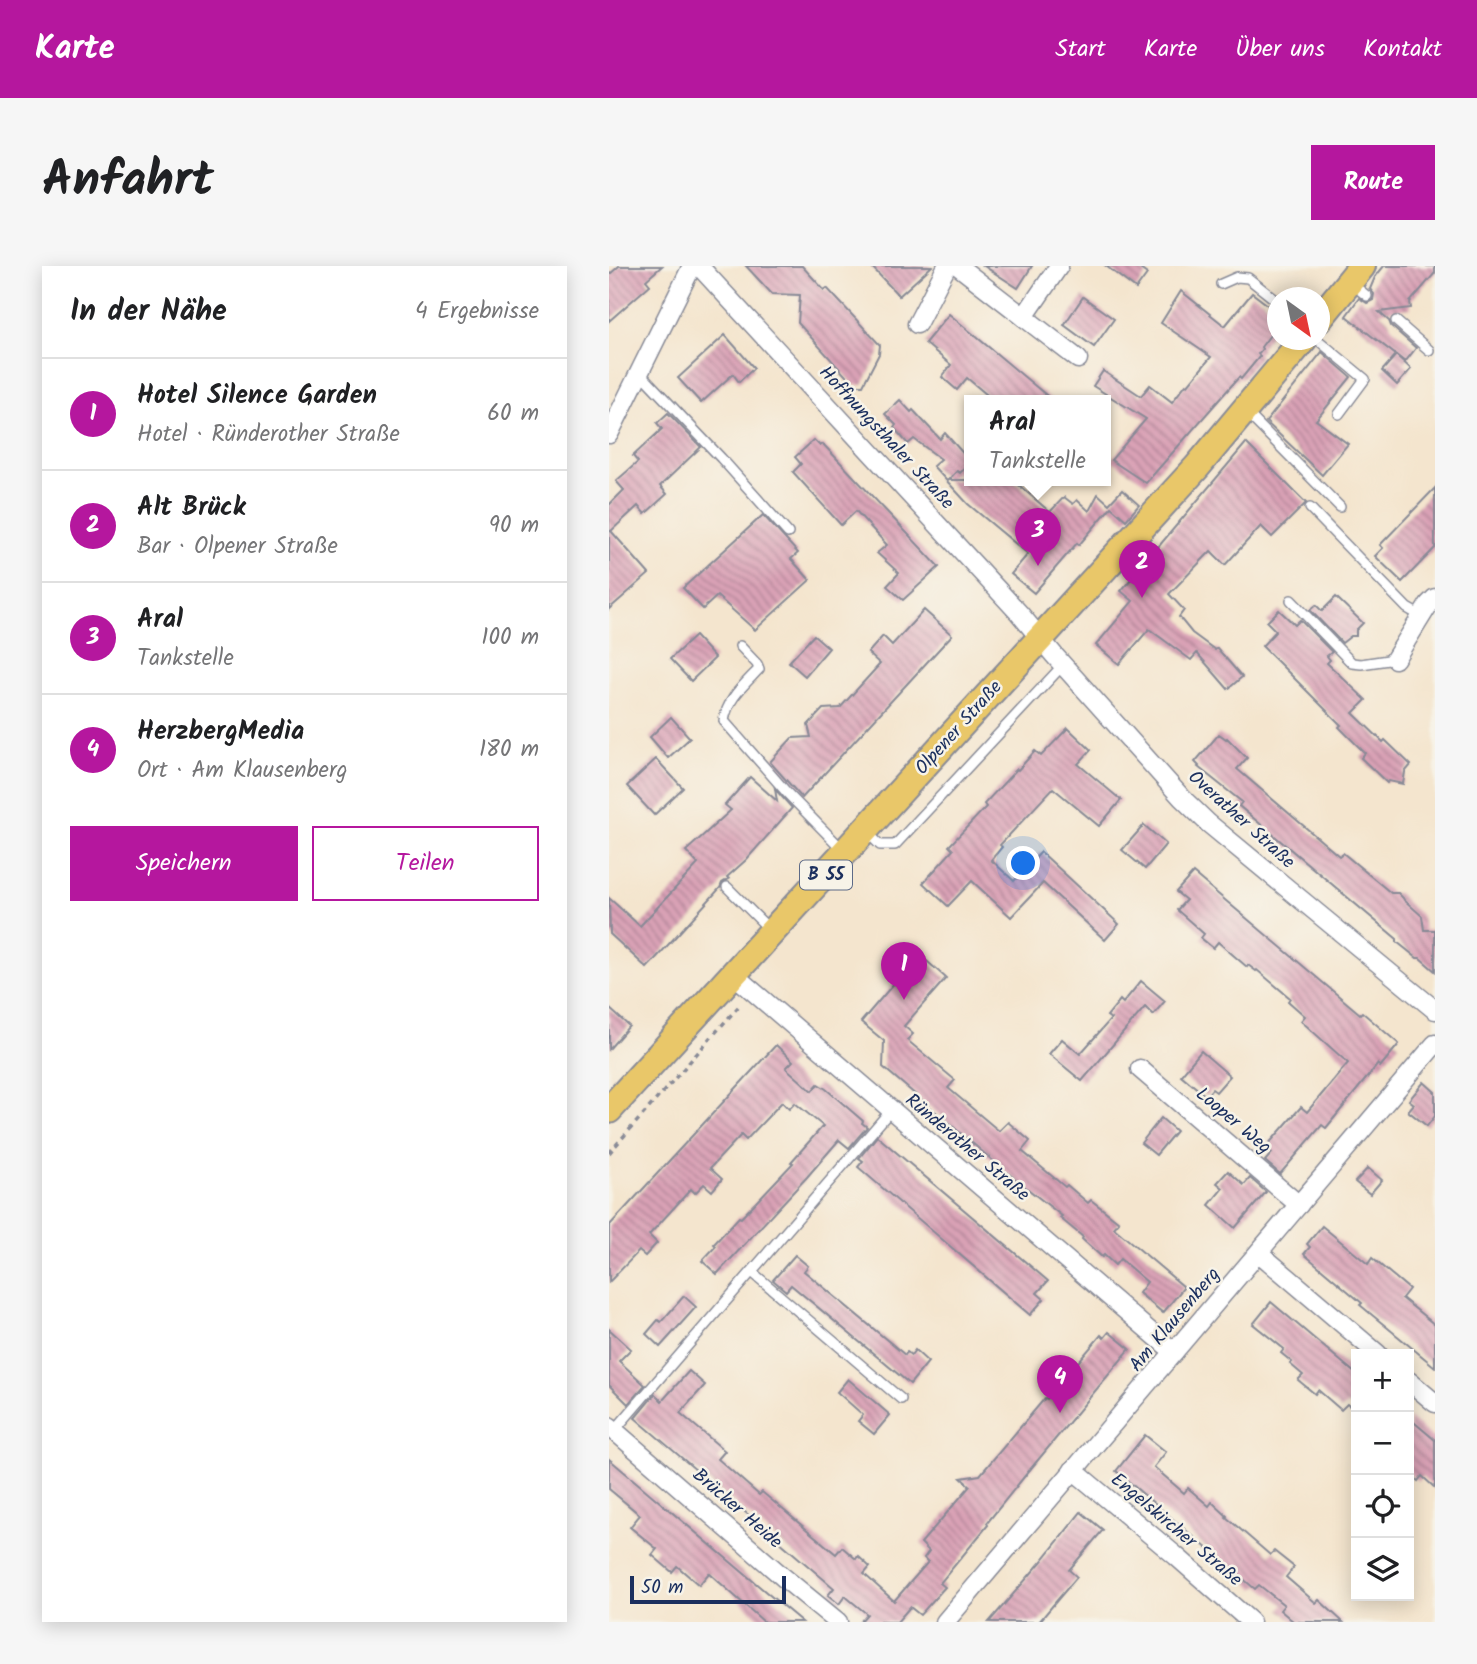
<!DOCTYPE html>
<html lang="de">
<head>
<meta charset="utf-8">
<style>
	:root { --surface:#fff; --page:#f6f6f6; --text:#202124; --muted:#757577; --line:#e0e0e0; --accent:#b5179e }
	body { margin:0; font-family:Kalam,sans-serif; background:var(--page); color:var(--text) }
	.controls { position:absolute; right:21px; bottom:21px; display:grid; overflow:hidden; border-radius:0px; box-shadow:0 4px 18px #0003 }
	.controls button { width:63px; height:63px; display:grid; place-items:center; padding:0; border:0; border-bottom:2px solid var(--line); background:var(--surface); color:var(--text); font:35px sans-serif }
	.compass { position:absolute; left:658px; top:21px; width:63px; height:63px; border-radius:50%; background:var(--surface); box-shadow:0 4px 18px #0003; rotate:147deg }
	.scale { position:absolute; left:21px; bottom:18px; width:156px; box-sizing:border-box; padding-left:7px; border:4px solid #1b2f5e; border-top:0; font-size:19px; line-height:24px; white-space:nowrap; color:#1b2f5e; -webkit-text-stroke:5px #f7f3e8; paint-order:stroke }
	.you { position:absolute; left:415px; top:598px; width:24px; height:24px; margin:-18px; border:5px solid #fff; border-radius:50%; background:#1a73e8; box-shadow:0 0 0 10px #1a73e833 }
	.badge { display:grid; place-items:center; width:46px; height:46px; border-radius:50%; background:var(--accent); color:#fff; font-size:23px; font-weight:700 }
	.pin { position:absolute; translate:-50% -58px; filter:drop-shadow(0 2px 4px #0008) }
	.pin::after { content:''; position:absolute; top:37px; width:24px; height:21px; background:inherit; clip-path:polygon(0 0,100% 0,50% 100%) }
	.popup { position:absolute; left:355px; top:129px; width:147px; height:91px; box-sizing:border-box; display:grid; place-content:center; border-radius:0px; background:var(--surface); filter:drop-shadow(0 2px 5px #0005); font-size:23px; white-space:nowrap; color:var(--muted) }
	.popup b { font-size:26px; color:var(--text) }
	.popup::after { content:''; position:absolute; left:50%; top:100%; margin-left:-14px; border:14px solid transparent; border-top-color:var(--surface) }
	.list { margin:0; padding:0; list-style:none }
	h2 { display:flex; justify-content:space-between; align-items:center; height:91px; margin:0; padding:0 28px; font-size:30px }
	h2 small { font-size:23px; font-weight:400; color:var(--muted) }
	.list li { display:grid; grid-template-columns:46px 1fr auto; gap:21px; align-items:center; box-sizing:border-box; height:112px; padding:0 28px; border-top:2px solid var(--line) }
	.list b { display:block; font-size:26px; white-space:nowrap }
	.list p { margin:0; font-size:23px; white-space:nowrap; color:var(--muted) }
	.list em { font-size:23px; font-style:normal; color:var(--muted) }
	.actions { display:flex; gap:14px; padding:21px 28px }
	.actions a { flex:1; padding:16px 0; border:2px solid var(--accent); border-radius:0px; text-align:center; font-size:24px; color:var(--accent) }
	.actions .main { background:var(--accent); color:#fff }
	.icon { flex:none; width:38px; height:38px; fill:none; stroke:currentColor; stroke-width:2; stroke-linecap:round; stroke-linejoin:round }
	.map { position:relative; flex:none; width:826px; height:1356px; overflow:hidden; border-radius:0px }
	header { display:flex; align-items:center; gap:42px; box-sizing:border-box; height:98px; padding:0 35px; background:var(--accent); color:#fff }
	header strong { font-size:33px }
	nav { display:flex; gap:38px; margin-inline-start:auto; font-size:24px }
	.intro { display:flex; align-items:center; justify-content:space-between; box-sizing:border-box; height:168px; padding:0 42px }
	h1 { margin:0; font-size:49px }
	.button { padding:18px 32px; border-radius:0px; background:var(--accent); color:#fff; font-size:24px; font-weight:700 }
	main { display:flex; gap:42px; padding:0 42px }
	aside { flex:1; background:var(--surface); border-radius:0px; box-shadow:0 4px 18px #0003 }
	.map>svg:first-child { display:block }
	.building { fill:url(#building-back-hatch) }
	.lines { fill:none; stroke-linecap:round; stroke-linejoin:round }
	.lane-casing { stroke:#888a96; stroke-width:12 }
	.street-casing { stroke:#888a96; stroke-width:21 }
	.primary-casing { stroke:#888a96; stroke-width:30 }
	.path { stroke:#888a96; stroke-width:3.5; stroke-dasharray:5 5; stroke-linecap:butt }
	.lane { stroke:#fff; stroke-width:9 }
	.street { stroke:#fff; stroke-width:18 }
	.primary { stroke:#e9c769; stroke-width:26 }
	.labels { text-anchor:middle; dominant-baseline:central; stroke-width:5; stroke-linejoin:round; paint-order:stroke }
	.shield { fill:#f7f3e8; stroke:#5d6a87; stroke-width:2 }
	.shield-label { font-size:18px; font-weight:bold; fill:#1b2f5e }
	.street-label { font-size:19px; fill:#1b2f5e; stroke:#f7f3e8 }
</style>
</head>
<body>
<header>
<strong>Karte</strong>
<nav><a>Start</a><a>Karte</a><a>Über uns</a><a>Kontakt</a></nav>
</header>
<div class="intro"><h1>Anfahrt</h1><a class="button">Route</a></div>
<main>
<aside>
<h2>In der Nähe<small>4 Ergebnisse</small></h2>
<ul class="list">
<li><span class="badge">1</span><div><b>Hotel Silence Garden</b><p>Hotel · Ründerother Straße</p></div><em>60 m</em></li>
<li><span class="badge">2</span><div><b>Alt Brück</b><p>Bar · Olpener Straße</p></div><em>90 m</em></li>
<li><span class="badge">3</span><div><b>Aral</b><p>Tankstelle</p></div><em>100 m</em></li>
<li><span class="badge">4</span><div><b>HerzbergMedia</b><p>Ort · Am Klausenberg</p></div><em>180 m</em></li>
</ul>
<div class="actions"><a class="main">Speichern</a><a>Teilen</a></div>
</aside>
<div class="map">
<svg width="826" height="1356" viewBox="0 0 826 1356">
	<defs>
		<pattern id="building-back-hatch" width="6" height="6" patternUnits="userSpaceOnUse" patternTransform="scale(1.75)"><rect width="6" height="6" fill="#daa2b6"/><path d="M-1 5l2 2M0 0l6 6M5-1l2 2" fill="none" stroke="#b08497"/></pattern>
	</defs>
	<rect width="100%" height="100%" fill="#f7f3e8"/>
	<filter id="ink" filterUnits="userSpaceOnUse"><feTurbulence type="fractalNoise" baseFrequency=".0143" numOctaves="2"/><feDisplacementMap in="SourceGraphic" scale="14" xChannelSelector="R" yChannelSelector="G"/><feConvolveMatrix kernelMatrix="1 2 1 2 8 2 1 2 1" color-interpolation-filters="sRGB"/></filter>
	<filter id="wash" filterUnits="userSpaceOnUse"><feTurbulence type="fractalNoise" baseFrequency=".00686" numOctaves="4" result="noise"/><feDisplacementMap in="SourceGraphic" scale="28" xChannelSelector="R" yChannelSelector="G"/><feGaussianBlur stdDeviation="1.57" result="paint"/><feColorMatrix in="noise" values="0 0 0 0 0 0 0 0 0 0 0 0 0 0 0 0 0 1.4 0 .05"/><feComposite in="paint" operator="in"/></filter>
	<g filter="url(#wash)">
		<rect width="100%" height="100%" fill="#f4e5ce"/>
		<g id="blocks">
			<!-- building -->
			<g class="building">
				<path d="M10 0H53L37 14 41 19 0 55V9Z"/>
				<path d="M137 0H193L215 24 218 22 271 79 270 88 254 119H245L189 57 191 29 163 28Z"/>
				<path d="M262 0H323L290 30Z"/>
				<path d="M375 0H423L409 22Z"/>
				<path d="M497 0H527L538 8 527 23Z"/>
				<path d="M775 0H826V7L801 36 802 42 770 46 780 55 782 60 807 82 796 96 737 50 750 32 758 37 764 34 765 28 761 23 766 11Z"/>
				<path d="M572 25 616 60 643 27 668 46V60L652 81 653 83 649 88 651 90 632 113 630 111 537 217 502 194 537 153 484 120 494 105 532 130 541 119 563 136 577 118 579 119 602 91 552 57Z"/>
				<path d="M474 31 505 53 485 81 455 59Z"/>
				<path d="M340 48 382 83 443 134H384L358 112 348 124 333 111 342 99 316 77Z"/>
				<path d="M116 69 145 102 130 116 124 108 92 137 69 112Z"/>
				<path d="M713 86 742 111 707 154 739 178 713 209 657 156Z"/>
				<path d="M787 89 802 103 788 119 773 105Z"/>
				<path d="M291 134 302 146 304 144 331 173 336 167 360 194 355 199 357 201 351 207 348 205 339 214H404L441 246 455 231 464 238 468 234 480 245 489 228 500 238 513 224 530 239 517 254 502 241 470 279 468 277 425 327 402 308 419 288 359 238 324 200 332 193 305 173 299 178 285 162 287 159 276 148Z"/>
				<path d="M59 147 92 181 51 220 58 228 36 248 29 240 2 265 40 308 0 343V239L15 224 7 215 29 196 24 190 53 163 48 157Z"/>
				<path d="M205 174 211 180 214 178 330 301 294 334 278 320 290 307 268 287 278 279 247 245 232 259 184 206 192 198 186 191Z"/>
				<path d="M637 177 697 237 663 271 652 260 616 299 602 285 560 328 575 344 570 351 583 367 606 384 608 382 633 411 619 423 588 387 582 394 540 363 510 398 487 379 524 335 512 325Z"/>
				<path d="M826 222V282L793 316 766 290 774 282 771 279Z"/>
				<path d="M154 249 189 287 182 293 201 314 146 364 108 330 94 343 74 322Z"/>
				<path d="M727 331 754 357 747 364V370H742L733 377 701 344 707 339 713 345Z"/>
				<path d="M315 344 343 369 193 532 161 496 183 472 202 471 199 459 214 443 231 442 271 398 259 387 274 370 283 379Z"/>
				<path d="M670 344 686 359 691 354 723 386 718 390 721 394 718 397 757 434 744 447 774 476 776 474 802 499 796 506 794 518 780 515 778 517 752 492 756 487 730 461 732 459 653 380 667 365 658 356Z"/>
				<path d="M205 369 220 382 196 410 180 396Z"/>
				<path d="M86 370 106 392 82 415 61 393Z"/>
				<path d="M62 451 81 472 59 492 41 471Z"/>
				<path d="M459 462 482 484 469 498 512 534 490 560 444 522 391 579 393 581 382 594 405 615 432 586 510 658 496 674 434 617 402 651 363 615 339 640 314 617 344 584 340 580 377 541 375 538 408 503 409 504 426 485 432 490Z"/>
				<path d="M610 468 617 473 618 472 638 492 628 503 730 590 734 587 782 627H789L794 632 795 634 813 650 815 664H826V705L811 692H808L788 676V673L630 540 633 536 589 501 590 500 586 496Z"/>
				<path d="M47 493 74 522 45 549 18 520Z"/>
				<path d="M141 511 168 535 166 523 183 542 137 594 118 611 120 613 118 614 113 617 111 622 38 702 1 668 0 632 31 660 89 598 77 585 122 544 116 539Z"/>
				<path d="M535 559 557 578 536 603 513 584Z"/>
				<path d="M584 607 751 748 753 746 790 778 771 801 769 798 717 862 713 859 671 908 656 895 663 887 657 881 692 841 698 846 739 797 692 755 696 750 679 735 681 732 648 704 647 705 639 699 638 701 609 676 604 682 592 672 595 668 568 644 577 634 567 626Z"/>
				<path d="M310 688 337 712 295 760 304 768 298 774 346 814 339 822 390 865 399 856 421 875 413 885 456 921 458 919 479 937 482 934 510 956 505 962 575 1021 554 1047 530 1027 538 1016 511 993 506 999 495 989 493 991 473 973 474 971 451 952 453 950 396 905 274 801 275 775 252 756Z"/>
				<path d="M532 715 556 735 544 749 536 741 473 815 440 788 453 773 471 788 502 753 498 750 511 734 514 737Z"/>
				<path d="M0 742 20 760 0 783Z"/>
				<path d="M167 779 184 795 177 802 203 825 209 818 217 823 254 855 253 857 258 861 240 882 230 874 198 911 108 1008 93 995 107 980 105 978 130 951 132 952 184 897 182 896 214 860 186 837 180 843 173 836 137 874 132 869 101 902 113 913 103 925 95 918 86 927 82 923 40 969 48 977 36 990 30 985 0 1016V960Z"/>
				<path d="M592 785 621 810 607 826 603 823 597 830 572 809Z"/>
				<path d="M815 816 826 826V850L818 860 799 845 805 838 800 834Z"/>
				<path d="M552 852 567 865 547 889 532 877Z"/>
				<path d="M268 870 439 1015 428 1027 435 1033 421 1049 249 901 254 895 250 892Z"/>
				<path d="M759 902 773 914 761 928 746 916Z"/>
				<path d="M619 905 635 919 641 912 657 926 626 962 600 939 614 922 608 917Z"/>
				<path d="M713 960 759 998 763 992 800 1023 793 1032 826 1059V1101L751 1039 753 1037 695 988 701 981 698 978Z"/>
				<path d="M186 989 199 1000 195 1005 296 1089 298 1086 302 1089 306 1084 319 1096 301 1118 182 1019 177 1025 164 1014Z"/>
				<path d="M75 1030 87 1041 51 1081 37 1068 49 1054 52 1056Z"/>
				<path d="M662 1036 747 1108V1145L738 1138 732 1144 709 1124 706 1128 689 1114 694 1109 681 1098 683 1096 672 1087 675 1083 644 1058Z"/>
				<path d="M0 1063 22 1083 10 1095 36 1119 19 1138 0 1119Z"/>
				<path d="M500 1066 521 1083 419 1206 378 1257 379 1259 331 1317 336 1321 311 1349 301 1341 288 1356H251L258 1348 236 1330 230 1338 219 1329 225 1322 26 1152 46 1128 53 1135 80 1105 96 1119 71 1147 116 1185 109 1193 150 1229 153 1226 227 1288 233 1281 247 1293 249 1290 261 1301 255 1308 285 1335 319 1296 315 1292 320 1285 312 1277 361 1220 352 1212 371 1209 436 1132 438 1133 492 1069 495 1072Z"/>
				<path d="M239 1113 281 1149 265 1168 249 1155 254 1149 228 1126Z"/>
				<path d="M800 1152 826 1174V1222L813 1210 809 1215 800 1207Z"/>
				<path d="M536 1169 557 1186 545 1201 575 1227 579 1222 600 1240 603 1236 618 1250 617 1251 661 1289 665 1285 685 1301 677 1311 707 1337 710 1334 734 1356H685L671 1344 675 1339 650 1319 646 1323 507 1205Z"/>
				<path d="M0 1193 157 1326 193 1356H155L100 1307 90 1319 68 1300 63 1306 43 1289 48 1283 21 1261 31 1249 0 1223Z"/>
				<path d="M472 1246 494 1264 460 1304 468 1311 450 1332 430 1356H380L432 1296Z"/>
			</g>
		</g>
	</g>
	<g filter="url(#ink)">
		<use href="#blocks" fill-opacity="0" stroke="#888a96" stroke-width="2"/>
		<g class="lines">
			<defs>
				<g id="lane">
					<path d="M612 18 628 11 639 12 668 35"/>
					<path d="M743 18 758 30"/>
					<path d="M787 55 820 84"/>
					<path d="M709 74 756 113 730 148"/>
					<path d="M31 107 112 192 179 267"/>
					<path d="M636 145 731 241"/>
					<path d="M701 242 798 342 812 350"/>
					<path d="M682 334 743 397 752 398 786 393"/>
					<path d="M131 380 148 398 150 403C135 419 118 433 115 455L179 528 233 583"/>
					<path d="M257 565 271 579H286L454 399"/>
					<path d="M118 621 160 663"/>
					<path d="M143 1006 292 1133"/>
					<path d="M5 1165 282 844"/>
				</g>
				<g id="street">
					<path d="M90 0 410 347 445 389 573 532 599 557 826 744"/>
					<path d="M349 0 469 93"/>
					<path d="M415 51 450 0"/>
					<path d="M308 58 338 0"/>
					<path d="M0 168 83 0"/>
					<path d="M786 393 820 338 826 332"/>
					<path d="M125 709 565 1086"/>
					<path d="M531 803 690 939"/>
					<path d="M650 987 769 1088"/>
					<path d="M800 1115 826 1137"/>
					<path d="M0 1160 174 1311 229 1356"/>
					<path d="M464 1204 567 1290 642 1356"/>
					<path d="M336 1356 826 778"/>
				</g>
				<g id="primary">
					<path d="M710 53 753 0"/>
					<path d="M0 844 588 201 694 74"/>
				</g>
			</defs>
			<!-- lane casing -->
			<use href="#lane" class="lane-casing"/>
			<!-- street casing -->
			<use href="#street" class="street-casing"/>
			<!-- primary casing -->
			<use href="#primary" class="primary-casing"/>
			<!-- path -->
			<path class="path" d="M0 887 130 740"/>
			<!-- lane -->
			<use href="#lane" class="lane"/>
			<!-- street -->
			<use href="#street" class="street"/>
			<!-- primary -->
			<use href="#primary" class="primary"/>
		</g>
	</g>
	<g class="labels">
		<!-- shield labels -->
		<rect class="shield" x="191" y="594.5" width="52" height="29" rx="5"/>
		<g class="shield-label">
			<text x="217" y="609">B 55</text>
		</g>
		<!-- street labels -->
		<g class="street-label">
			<text transform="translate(277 172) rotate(47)">Hoffnungsthaler Straße</text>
			<text transform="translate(350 462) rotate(-48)">Olpener Straße</text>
			<text transform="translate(632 554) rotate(42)">Overather Straße</text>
			<text transform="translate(624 855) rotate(40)">Looper Weg</text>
			<text transform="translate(358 882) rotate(40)">Ründerother Straße</text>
			<text transform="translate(566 1054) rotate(-50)">Am Klausenberg</text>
			<text transform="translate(128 1243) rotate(41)">Brücker Heide</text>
			<text transform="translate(567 1264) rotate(40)">Engelskircher Straße</text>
		</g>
	</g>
</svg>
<div class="controls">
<button>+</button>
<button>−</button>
<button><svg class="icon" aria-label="locate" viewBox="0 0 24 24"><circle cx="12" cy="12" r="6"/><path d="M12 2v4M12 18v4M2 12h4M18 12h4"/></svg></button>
<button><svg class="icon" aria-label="layers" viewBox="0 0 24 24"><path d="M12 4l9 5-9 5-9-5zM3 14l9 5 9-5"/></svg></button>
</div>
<svg class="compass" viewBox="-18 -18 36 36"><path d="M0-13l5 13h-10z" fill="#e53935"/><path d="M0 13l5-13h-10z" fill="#757577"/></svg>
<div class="scale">50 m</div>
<div class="you"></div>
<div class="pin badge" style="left:295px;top:734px">1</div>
<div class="pin badge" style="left:533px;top:332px">2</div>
<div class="pin badge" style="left:429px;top:300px">3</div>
<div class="popup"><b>Aral</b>Tankstelle</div>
<div class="pin badge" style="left:451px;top:1147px">4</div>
</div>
</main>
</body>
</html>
